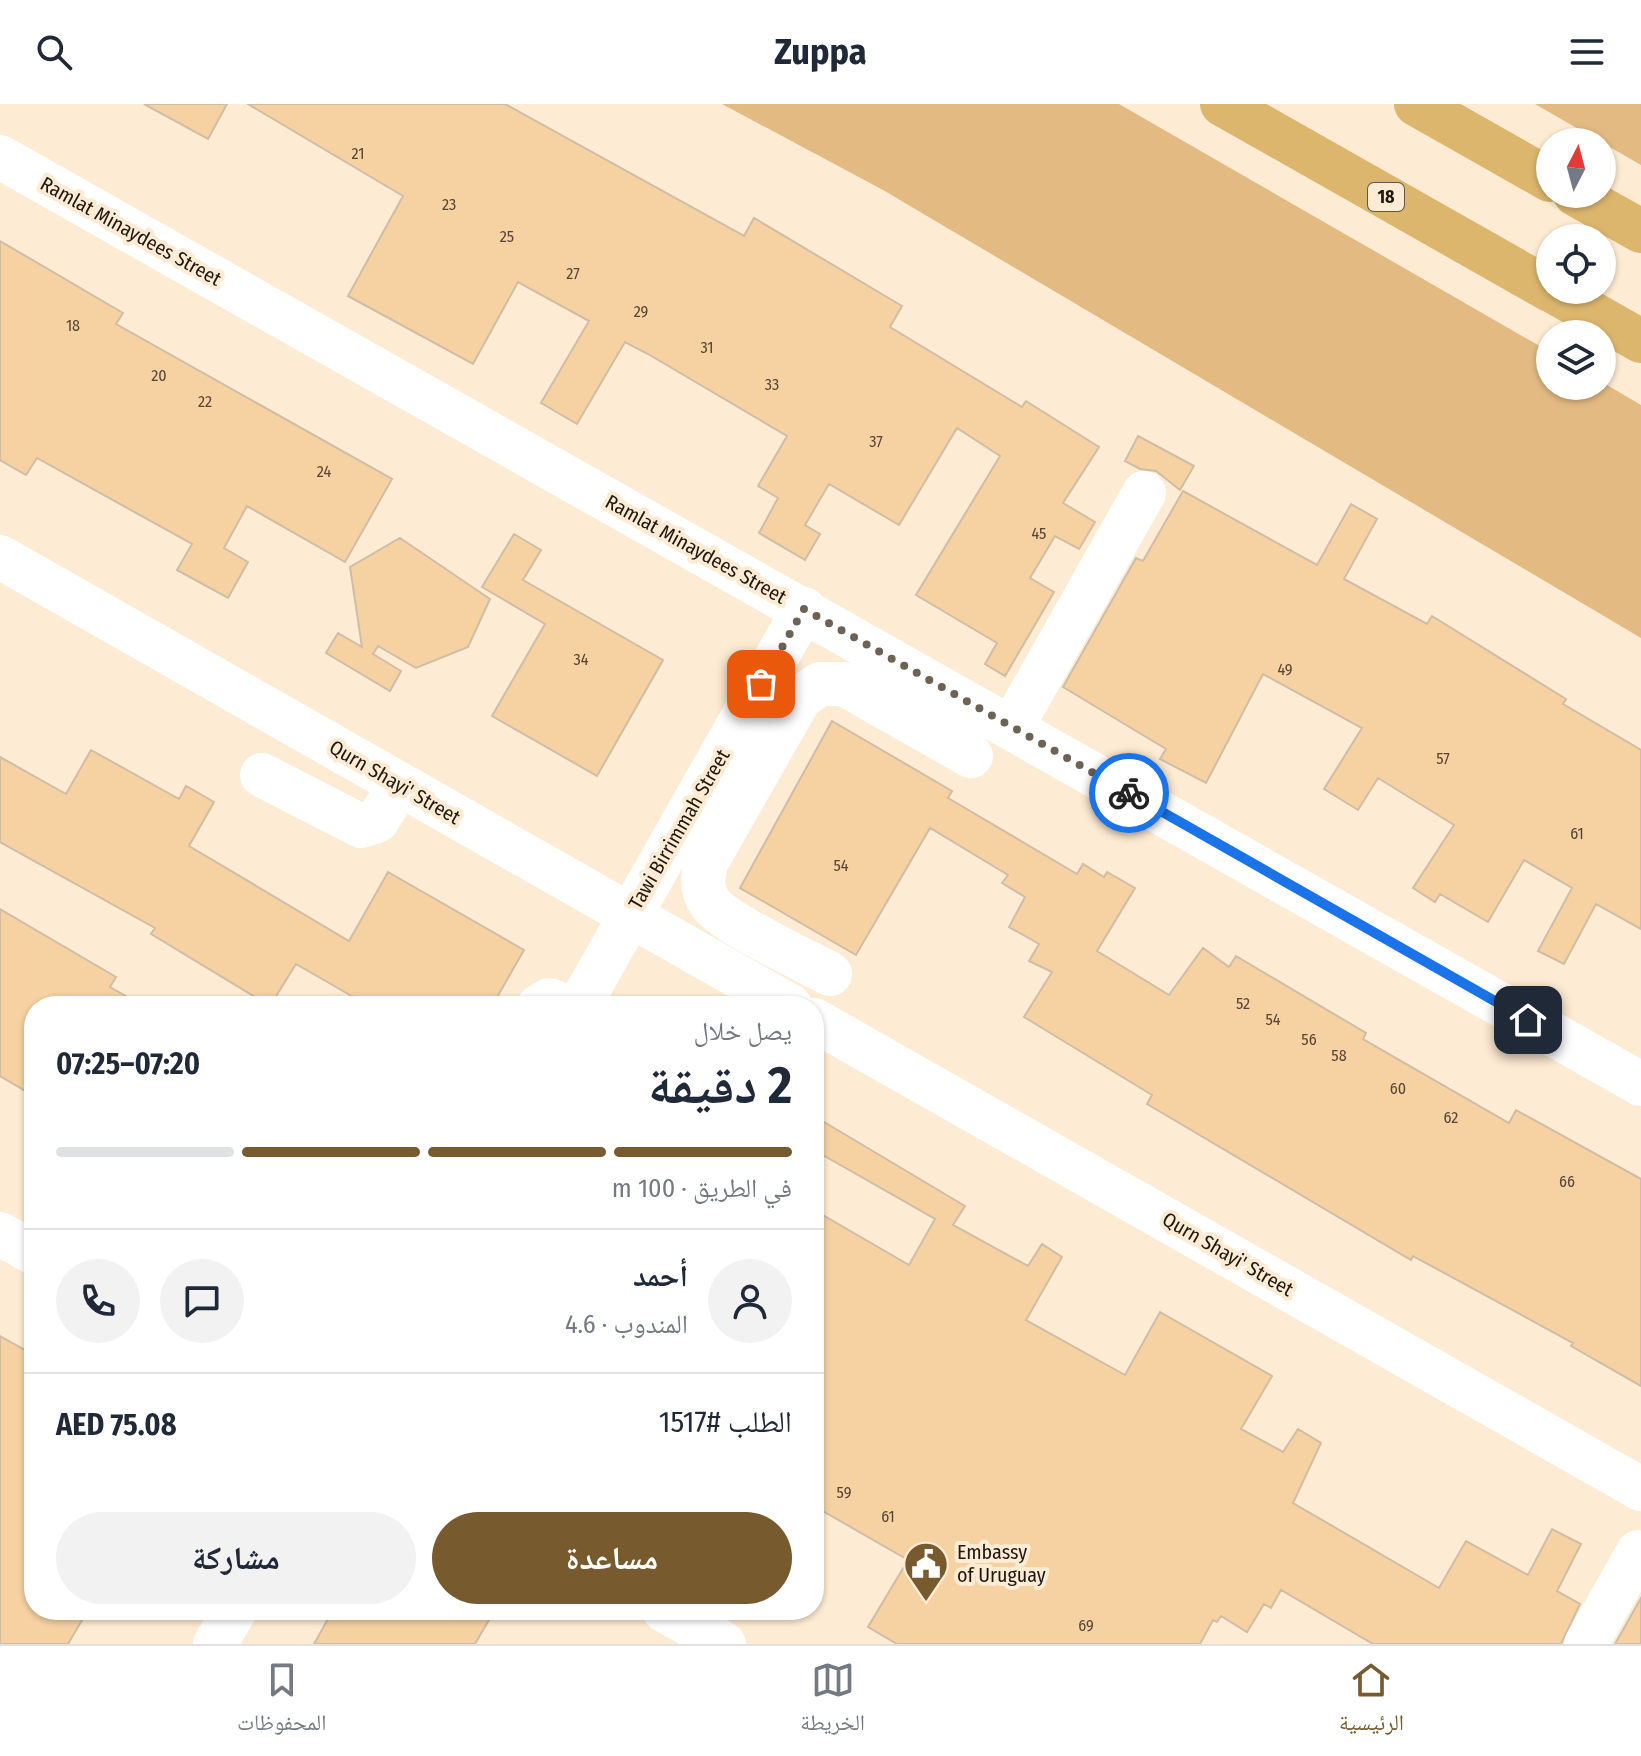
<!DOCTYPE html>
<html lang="ar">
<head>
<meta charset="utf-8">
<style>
  :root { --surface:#fff; --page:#f2f2f3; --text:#1f2937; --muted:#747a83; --line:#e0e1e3; --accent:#785a2f }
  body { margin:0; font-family:"Fira Sans Condensed","Noto Naskh Arabic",sans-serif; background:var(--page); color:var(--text); direction:rtl; height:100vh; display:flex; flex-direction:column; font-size:30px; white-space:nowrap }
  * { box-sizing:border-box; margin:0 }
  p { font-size:26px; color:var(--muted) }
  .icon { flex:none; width:44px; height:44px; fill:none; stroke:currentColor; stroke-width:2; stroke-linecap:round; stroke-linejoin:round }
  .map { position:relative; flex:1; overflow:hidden; direction:ltr }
  .sheet { position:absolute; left:24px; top:892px; width:800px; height:624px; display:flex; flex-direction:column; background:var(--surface); border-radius:32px; box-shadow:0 2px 6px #0004; direction:rtl }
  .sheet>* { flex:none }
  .needle { width:52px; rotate:6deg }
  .fabs { position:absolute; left:1536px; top:24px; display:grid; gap:16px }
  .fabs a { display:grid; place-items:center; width:80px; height:80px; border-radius:50%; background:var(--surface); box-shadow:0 2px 6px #0004; font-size:40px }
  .pin { position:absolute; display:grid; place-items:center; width:68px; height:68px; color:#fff; margin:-34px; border-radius:16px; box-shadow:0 4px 12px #0006 }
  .courier { position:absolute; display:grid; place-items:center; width:80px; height:80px; margin:-40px; border:6px solid #1a73e8; border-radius:50%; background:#fff; color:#222; box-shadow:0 2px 10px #0007 }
  .headline em { font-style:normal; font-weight:700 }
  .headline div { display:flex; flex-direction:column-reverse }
  .headline { display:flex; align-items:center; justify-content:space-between; height:136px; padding:0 32px }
  h1 { font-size:52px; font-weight:700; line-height:60px }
  .bar { display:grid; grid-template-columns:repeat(4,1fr); gap:12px 8px; align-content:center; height:96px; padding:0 32px }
  .bar i { height:10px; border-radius:6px; background:var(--line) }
  .bar .selected { background:var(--accent) }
  .bar p { grid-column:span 4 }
  .line { display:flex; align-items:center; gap:20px; padding:0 32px; border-top:2px solid var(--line) }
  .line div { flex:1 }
  .round { display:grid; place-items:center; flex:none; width:84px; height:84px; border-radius:42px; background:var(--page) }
  .button { display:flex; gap:16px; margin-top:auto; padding:16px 32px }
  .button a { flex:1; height:92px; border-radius:48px; background:var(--accent); color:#fff; font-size:32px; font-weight:700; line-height:92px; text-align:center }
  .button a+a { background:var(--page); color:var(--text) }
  header { display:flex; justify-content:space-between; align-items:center; height:104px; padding:0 32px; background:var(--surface); font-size:36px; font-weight:700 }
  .tab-bar { display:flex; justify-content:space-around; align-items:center; height:112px; border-top:2px solid var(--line); background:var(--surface); font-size:22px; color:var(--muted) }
  .tab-bar a { display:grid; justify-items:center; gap:4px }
  .tab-bar .selected { color:var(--accent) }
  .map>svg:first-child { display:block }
  .green { fill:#e3ba82 }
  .building { fill:#f6d2a3; stroke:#cfbda5; stroke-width:2 }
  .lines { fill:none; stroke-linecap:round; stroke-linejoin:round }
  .minor { stroke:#fff; stroke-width:44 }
  .major { stroke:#ddb66d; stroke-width:44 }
  .done { stroke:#6d6254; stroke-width:8; stroke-dasharray:0 14.4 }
  .route { stroke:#1a73e8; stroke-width:10 }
  .labels { text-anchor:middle; stroke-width:8; stroke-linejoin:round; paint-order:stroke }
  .number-label { font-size:16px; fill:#554635 }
  .shield { fill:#feebd3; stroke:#62574a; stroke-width:2 }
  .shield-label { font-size:18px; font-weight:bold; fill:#1f1810 }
  .street-label { font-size:20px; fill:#1f1810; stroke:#feebd3 }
  .poi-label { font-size:20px; fill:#1f1810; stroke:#feebd3; text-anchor:start }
</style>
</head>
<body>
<header><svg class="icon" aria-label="menu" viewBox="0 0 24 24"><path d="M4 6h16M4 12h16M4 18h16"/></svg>Zuppa<svg class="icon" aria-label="search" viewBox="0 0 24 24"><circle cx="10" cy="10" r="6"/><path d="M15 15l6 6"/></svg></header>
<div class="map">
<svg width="1641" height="1540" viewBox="0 0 1641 1540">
  <rect width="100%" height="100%" fill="#feebd3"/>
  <path class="green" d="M 722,0 L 1119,0 L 1550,248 L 1550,282 L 1602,282 L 1602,278 L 1641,301 L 1641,534 L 883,86 Z
    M 1535,0 L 1641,0 L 1641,61 Z"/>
  <path class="building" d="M 144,0 L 227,0 L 208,35 Z
    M 248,0 L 505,0 L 744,132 L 754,114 L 902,202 L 890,223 L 1022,303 L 1026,297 L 1099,343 L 1063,399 L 1095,418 L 1079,445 L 1055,432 L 1030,474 L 1054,488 L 1005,572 L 985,560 L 997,539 L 916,491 L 1000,352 L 957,324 L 899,421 L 829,380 L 805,421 L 820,430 L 805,456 L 759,429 L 778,394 L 758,382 L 787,332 L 648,250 L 625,238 L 577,320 L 541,299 L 589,217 L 518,178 L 473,260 L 348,192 L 403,92 Z
    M 0,137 L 123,209 L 116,220 L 392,375 L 345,458 L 247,402 L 224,444 L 248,458 L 228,494 L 177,466 L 192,440 L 37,354 L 26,371 L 0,356 Z
    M 1138,332 L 1194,362 L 1180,386 L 1156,367 L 1140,365 L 1125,357 Z
    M 1183,387 L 1317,461 L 1351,400 L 1377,415 L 1344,475 L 1427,520 L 1432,512 L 1566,595 L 1563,600 L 1641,646 L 1641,825 L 1596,800 L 1564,860 L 1538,847 L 1572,784 L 1524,756 L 1488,818 L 1440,790 L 1435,798 L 1413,784 L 1454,721 L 1378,674 L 1358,706 L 1324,685 L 1362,624 L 1263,570 L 1206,679 L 1160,655 L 1166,645 L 1063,583 L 1136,454 L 1143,457 Z
    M 514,430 L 541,446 L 523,476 L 663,556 L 597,672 L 492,612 L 545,520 L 482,483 Z
    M 400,434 L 490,495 L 468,543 L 416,564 L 378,542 L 373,550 L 401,567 L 390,587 L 326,549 L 338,529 L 362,543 L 350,463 Z
    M 832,617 L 952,687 L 948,694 L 1077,770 L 1083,760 L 1104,773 L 1107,768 L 1135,784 L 1097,847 L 1169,891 L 1203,844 L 1229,863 L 1236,852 L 1366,929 L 1363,935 L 1509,1019 L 1516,1006 L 1641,1075 L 1641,1282 L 1571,1242 L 1573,1239 L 1413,1152 L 1411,1156 L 1147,1000 L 1152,991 L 1024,913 L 1052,868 L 1029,857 L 1039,840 L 1009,823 L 1025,793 L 1002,779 L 1008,771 L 930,724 L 856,851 L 740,784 Z
    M 91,646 L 179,695 L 186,682 L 214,698 L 189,742 L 349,837 L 388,768 L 524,846 L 492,902 L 369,902 L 296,860 L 270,902 L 151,830 L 155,824 L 0,738 L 0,653 L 66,690 Z
    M 0,805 L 116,873 L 110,883 L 143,902 L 34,902 L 34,992 L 0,972 Z
    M 814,1012 L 965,1102 L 953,1121 L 1028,1162 L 1042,1140 L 1062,1153 L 1026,1216 L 1125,1271 L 1160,1208 L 1272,1272 L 1241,1325 L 1283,1348 L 1298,1325 L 1321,1339 L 1293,1399 L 1439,1484 L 1466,1437 L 1528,1471 L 1552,1425 L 1581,1440 L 1557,1487 L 1580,1500 L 1561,1540 L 1373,1540 L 1281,1486 L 1271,1504 L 1264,1500 L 1247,1528 L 1221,1512 L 1217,1518 L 1213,1516 L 1200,1540 L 897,1540 L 868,1523 L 908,1456 L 814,1402 L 814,1106 L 909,1161 L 935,1115 L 814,1046 Z
    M 0,1232 L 34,1251 L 34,1506 L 88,1506 L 68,1540 L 0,1540 Z
    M 1641,1494 L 1641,1540 L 1615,1540 Z
    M 333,1506 L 476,1506 L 490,1514 L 475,1540 L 314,1540 Z"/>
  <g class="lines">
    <path class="minor" d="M 0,53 L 1641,980
      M 0,453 L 790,902
      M 1012,623 L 1144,389
      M 262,671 L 361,722 L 377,717 L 400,681
      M 830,870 C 803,855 725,820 710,799 C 701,786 702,771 707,757 L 800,594 L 820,580 L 844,580 L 971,652
      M 539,902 L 549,896 L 565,902
      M 579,902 L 804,505
      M 814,916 L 1641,1385
      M 0,1130 L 34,1149
      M 664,1506 L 724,1540
      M 215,1540 L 235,1506
      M 1586,1540 L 1638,1448"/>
    <path class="major" d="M 1222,0 L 1550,186
      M 1416,0 L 1550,76
      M 1575,90 L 1641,127
      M 1551,186 L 1641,237"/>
  </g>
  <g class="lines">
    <path class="done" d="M 761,580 L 804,505 L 1129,689"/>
    <path class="route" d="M 1129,689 L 1528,916"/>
  </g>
  <defs>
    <g id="civic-pin" transform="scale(2.3)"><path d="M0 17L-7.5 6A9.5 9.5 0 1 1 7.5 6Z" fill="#785a2f" stroke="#feebd3"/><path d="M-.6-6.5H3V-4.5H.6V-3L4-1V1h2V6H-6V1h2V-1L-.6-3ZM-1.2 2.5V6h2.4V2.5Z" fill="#fff"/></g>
  </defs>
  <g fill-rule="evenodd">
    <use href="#civic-pin" x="926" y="1460"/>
  </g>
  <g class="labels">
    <g class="number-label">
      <text x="358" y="55">21</text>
      <text x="449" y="106">23</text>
      <text x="507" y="138">25</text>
      <text x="573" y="175">27</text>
      <text x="641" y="213">29</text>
      <text x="73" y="227">18</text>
      <text x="707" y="249">31</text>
      <text x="159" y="277">20</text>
      <text x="772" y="286">33</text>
      <text x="205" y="303">22</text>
      <text x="876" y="343">37</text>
      <text x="324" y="373">24</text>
      <text x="1039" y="435">45</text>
      <text x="581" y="561">34</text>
      <text x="1285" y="571">49</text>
      <text x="1443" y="660">57</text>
      <text x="1577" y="735">61</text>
      <text x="841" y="767">54</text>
      <text x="1243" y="905">52</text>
      <text x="1273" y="921">54</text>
      <text x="1309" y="941">56</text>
      <text x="1339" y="957">58</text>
      <text x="1398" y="990">60</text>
      <text x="1451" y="1019">62</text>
      <text x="1567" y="1083">66</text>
      <text x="844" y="1394">59</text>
      <text x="888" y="1418">61</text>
      <text x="1086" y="1527">69</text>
    </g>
    <rect class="shield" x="1368" y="79" width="36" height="28" rx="6"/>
    <g class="shield-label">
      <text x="1386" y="99">18</text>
    </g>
    <g class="street-label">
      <text transform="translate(131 127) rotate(29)" y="7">Ramlat Minaydees Street</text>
      <text transform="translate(696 445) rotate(29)" y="7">Ramlat Minaydees Street</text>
      <text transform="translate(395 678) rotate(30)" y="7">Qurn Shayi' Street</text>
      <text transform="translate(679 725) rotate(-60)" y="7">Tawi Birrimmah Street</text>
      <text transform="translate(1228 1150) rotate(30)" y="7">Qurn Shayi' Street</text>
    </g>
    <g class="poi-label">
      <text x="957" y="1455">Embassy<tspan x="957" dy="23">of Uruguay</tspan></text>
    </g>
  </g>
</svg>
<div class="fabs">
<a><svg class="needle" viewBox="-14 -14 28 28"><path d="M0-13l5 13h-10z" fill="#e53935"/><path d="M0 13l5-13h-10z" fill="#747a83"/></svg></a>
<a><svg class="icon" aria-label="locate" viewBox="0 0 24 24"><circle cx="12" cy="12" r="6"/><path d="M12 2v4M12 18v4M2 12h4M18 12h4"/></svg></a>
<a><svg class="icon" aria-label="layers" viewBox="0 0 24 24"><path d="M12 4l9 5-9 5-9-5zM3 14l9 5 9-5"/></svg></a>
</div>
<div class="pin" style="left:761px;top:580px;background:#ea580c"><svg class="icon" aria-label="bag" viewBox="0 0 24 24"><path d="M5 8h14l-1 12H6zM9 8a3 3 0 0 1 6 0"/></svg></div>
<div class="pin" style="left:1528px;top:916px;background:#1f2937"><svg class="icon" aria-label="home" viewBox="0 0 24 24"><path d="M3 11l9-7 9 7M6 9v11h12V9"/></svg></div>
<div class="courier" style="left:1129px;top:689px"><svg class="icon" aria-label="bike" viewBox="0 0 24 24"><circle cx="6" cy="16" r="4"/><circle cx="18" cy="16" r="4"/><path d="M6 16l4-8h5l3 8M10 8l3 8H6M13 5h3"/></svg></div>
<section class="sheet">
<div class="headline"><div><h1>2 دقيقة</h1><p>يصل خلال</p></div><em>07:20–07:25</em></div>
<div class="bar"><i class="selected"></i><i class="selected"></i><i class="selected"></i><i></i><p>في الطريق · 100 m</p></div>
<div class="line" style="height:144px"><a class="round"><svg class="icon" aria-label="person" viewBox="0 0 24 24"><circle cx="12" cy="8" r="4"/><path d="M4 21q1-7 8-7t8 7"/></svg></a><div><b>أحمد</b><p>المندوب · 4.6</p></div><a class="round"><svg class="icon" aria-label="chat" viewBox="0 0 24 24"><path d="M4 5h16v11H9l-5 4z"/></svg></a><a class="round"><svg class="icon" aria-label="phone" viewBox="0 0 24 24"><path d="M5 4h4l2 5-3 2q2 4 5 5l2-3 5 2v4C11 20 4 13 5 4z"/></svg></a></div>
<div class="line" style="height:104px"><div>الطلب #1517</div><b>AED 75.08</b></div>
<div class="button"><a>مساعدة</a><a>مشاركة</a></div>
</section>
</div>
<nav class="tab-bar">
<a class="selected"><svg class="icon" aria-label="home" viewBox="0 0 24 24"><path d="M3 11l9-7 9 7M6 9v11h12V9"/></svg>الرئيسية</a>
<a><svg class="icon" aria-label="map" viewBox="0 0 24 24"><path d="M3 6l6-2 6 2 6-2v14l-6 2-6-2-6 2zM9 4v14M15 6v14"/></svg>الخريطة</a>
<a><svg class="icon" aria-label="saved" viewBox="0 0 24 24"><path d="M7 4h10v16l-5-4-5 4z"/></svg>المحفوظات</a>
</nav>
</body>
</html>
